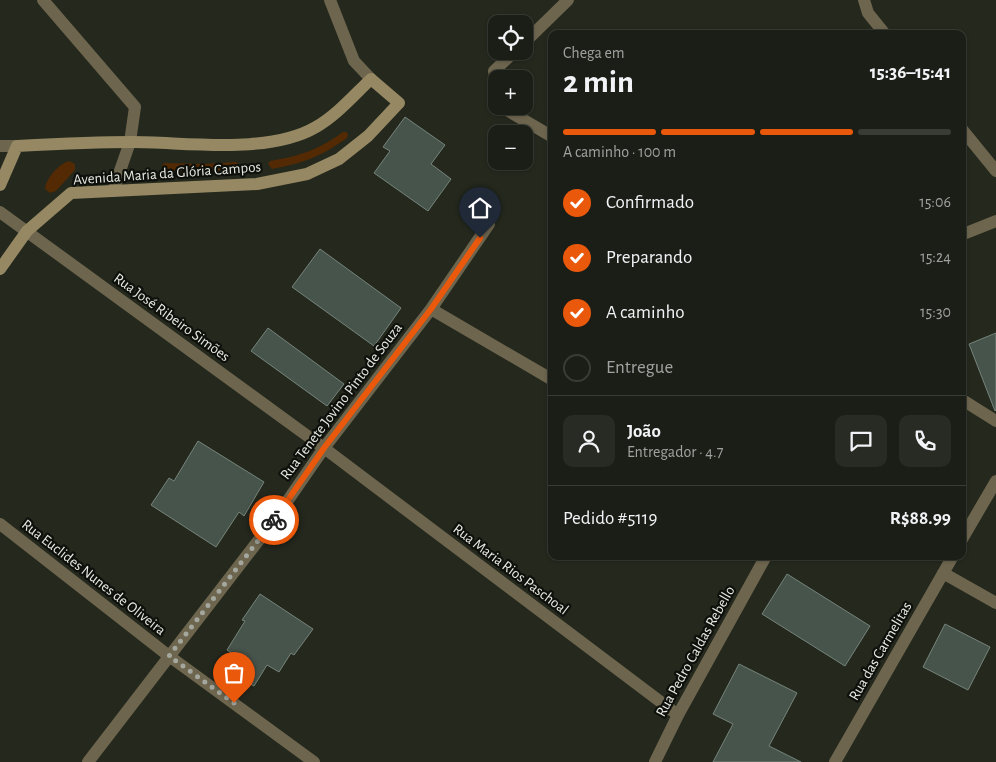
<!DOCTYPE html>
<html lang="pt">
<head>
<meta charset="utf-8">
<style>
  :root { --surface:#1b1e16; --page:#282b23; --text:#f1f3f6; --muted:#a0a2a1; --line:#393c35; --accent:#ea580c }
  body { margin:0; font-family:"Alegreya Sans",sans-serif; background:var(--page); color:var(--text); height:100vh; display:flex; flex-direction:column; font-size:19px; white-space:nowrap }
  * { box-sizing:border-box; margin:0 }
  p { font-size:16px; color:var(--muted) }
  .icon { flex:none; width:28px; height:28px; fill:none; stroke:currentColor; stroke-width:2; stroke-linecap:round; stroke-linejoin:round }
  .map { position:relative; flex:1; overflow:hidden }
  .sheet { position:absolute; left:548px; top:30px; width:418px; height:530px; display:flex; flex-direction:column; background:var(--surface); border-radius:10px; box-shadow:0 1px 4px #0004,0 0 0 1px var(--line) }
  .sheet>* { flex:none }
  .tools { position:absolute; left:488px; top:15px; display:grid; gap:10px }
  .tools a { display:grid; place-items:center; width:45px; height:45px; border-radius:10px; background:var(--surface); box-shadow:0 1px 4px #0004,0 0 0 1px var(--line); font-size:25px }
  .pin { position:absolute; display:grid; place-items:center; width:42px; height:42px; color:#fff; margin:-51px -21px; border-radius:50% 50% 50% 0; rotate:-45deg; box-shadow:0 0 5px #0007 }
  .pin .icon { rotate:45deg }
  .courier { position:absolute; display:grid; place-items:center; width:50px; height:50px; margin:-25px; border:4px solid #ea580c; border-radius:50%; background:#fff; color:#222; box-shadow:0 1px 6px #0007 }
  .overview em { font-style:normal; font-weight:700 }
  .overview div { display:flex; flex-direction:column-reverse }
  .overview { display:flex; align-items:center; justify-content:space-between; height:85px; padding:0 15px }
  h1 { font-size:32px; font-weight:700; line-height:38px }
  .bar { display:grid; grid-template-columns:repeat(4,1fr); gap:8px 5px; align-content:center; height:60px; padding:0 15px }
  .bar i { height:6px; border-radius:4px; background:var(--line) }
  .bar .active { background:var(--accent) }
  .bar p { grid-column:span 4 }
  .line { display:flex; align-items:center; gap:12px; padding:0 15px; border-top:1px solid var(--line) }
  .line div { flex:1 }
  .round { display:grid; place-items:center; flex:none; width:52px; height:52px; border-radius:10px; background:var(--page) }
  ol { padding:0 15px; list-style:none }
  li { display:flex; align-items:center; gap:15px; height:55px }
  li p { margin-inline-start:auto }
  li .icon { padding:5px; border-radius:50%; background:var(--accent); color:#fff; stroke-width:4 }
  li:last-child { color:var(--muted) }
  li i { width:28px; height:28px; border:2px solid var(--line); border-radius:50% }
  .map>svg:first-child { display:block }
  .green { fill:#532a03 }
  .building { fill:#47544b; stroke:#76847b }
  .lines { fill:none; stroke-linecap:round; stroke-linejoin:round }
  .lane { stroke:#6d654e; stroke-width:12 }
  .street { stroke:#6d654e; stroke-width:12 }
  .secondary { stroke:#958863; stroke-width:12 }
  .done { stroke:#a3a79e; stroke-width:5; stroke-dasharray:0 9 }
  .route { stroke:#ea580c; stroke-width:6 }
  .labels { text-anchor:middle; stroke-width:4.5; stroke-linejoin:round; paint-order:stroke }
  .street-label { font-size:15px; fill:#e8ebe3; stroke:#0e100b }
</style>
</head>
<body>
<div class="map">
<svg width="996" height="762" viewBox="0 0 996 762">
  <rect width="100%" height="100%" fill="#24281d"/>
  <path class="green" d="M 343,132 L 346,132 L 348,134 L 347,138 C 320,157 304,163 272,169 L 268,164 L 270,161 C 300,156 318,150 343,132 Z
    M 69,161 L 75,164 L 75,170 L 56,191 L 50,193 L 45,189 C 46,178 59,164 69,161 Z
    M 236,162 L 239,165 L 235,170 L 165,172 L 162,165 L 165,163 L 204,164 Z"/>
  <path class="building" d="M 405,117 L 445,145 L 431,164 L 451,179 L 428,211 L 374,173 L 390,151 L 383,147 Z
    M 320,249 L 401,308 L 374,346 L 292,287 Z
    M 268,328 L 344,384 L 327,406 L 251,351 Z
    M 996,333 L 996,410 L 995,411 L 969,344 Z
    M 198,441 L 264,482 L 244,516 L 239,512 L 216,547 L 151,505 L 169,478 L 174,481 Z
    M 787,574 L 870,626 L 845,666 L 762,614 Z
    M 260,594 L 313,629 L 294,655 L 291,653 L 279,672 L 267,665 L 254,686 L 230,672 L 239,658 L 227,650 L 245,621 L 242,620 Z
    M 945,624 L 990,647 L 968,690 L 923,667 Z
    M 739,664 L 797,693 L 769,746 L 801,762 L 713,762 L 733,724 L 713,714 Z"/>
  <g class="lines">
    <path class="lane" d="M 330,0 L 354,61 L 371,79"/>
    <path class="street" d="M 43,0 L 135,107 L 130,142 L 113,191
      M 864,0 L 868,13 L 885,34
      M 524,43 L 568,0
      M 496,83 L 494,71 L 515,51
      M 500,106 L 551,136
      M 961,128 L 996,171
      M 0,146 L 17,146
      M 0,212 L 324,448 L 678,715
      M 961,235 L 996,221
      M 431,309 L 551,379
      M 961,399 L 996,421
      M 0,524 L 169,656 L 314,762
      M 961,541 L 996,481
      M 943,573 L 996,603
      M 88,762 L 275,519 L 324,448 L 431,309 L 489,224
      M 655,762 L 678,715 L 766,556
      M 835,762 L 953,556"/>
    <path class="secondary" d="M 0,185 L 17,146 C 55,144 94,142 132,142 C 187,142 268,155 316,127 C 337,115 354,95 371,79 L 399,103 L 368,136 L 339,159 L 307,174 L 257,184 L 71,193 L 27,231 L 0,269"/>
  </g>
  <g class="lines">
    <path class="done" d="M 234,703 L 169,656 L 274,520"/>
    <path class="route" d="M 274,520 L 324,448 L 431,309 L 480,238"/>
  </g>
  <g class="labels">
    <g class="street-label">
      <text transform="translate(167 173) rotate(-4)" y="5">Avenida Maria da Glória Campos</text>
      <text transform="translate(172 317) rotate(36)" y="5">Rua José Ribeiro Simões</text>
      <text transform="translate(341 401) rotate(-53)" y="5">Rua Tenete Jovino Pinto de Souza</text>
      <text transform="translate(511 569) rotate(37)" y="5">Rua Maria Rios Paschoal</text>
      <text transform="translate(94 577) rotate(38)" y="5">Rua Euclides Nunes de Oliveira</text>
      <text transform="translate(695 651) rotate(-61)" y="5">Rua Pedro Caldas Rebello</text>
      <text transform="translate(880 651) rotate(-60)" y="5">Rua das Carmelitas</text>
    </g>
  </g>
</svg>
<div class="tools">
<a><svg class="icon" aria-label="locate" viewBox="0 0 24 24"><circle cx="12" cy="12" r="6"/><path d="M12 2v4M12 18v4M2 12h4M18 12h4"/></svg></a>
<a>+</a>
<a>−</a>
</div>
<div class="pin" style="left:234px;top:703px;background:#ea580c"><svg class="icon" aria-label="bag" viewBox="0 0 24 24"><path d="M5 8h14l-1 12H6zM9 8a3 3 0 0 1 6 0"/></svg></div>
<div class="pin" style="left:480px;top:238px;background:#1f2937"><svg class="icon" aria-label="home" viewBox="0 0 24 24"><path d="M3 11l9-7 9 7M6 9v11h12V9"/></svg></div>
<div class="courier" style="left:274px;top:520px"><svg class="icon" aria-label="bike" viewBox="0 0 24 24"><circle cx="6" cy="16" r="4"/><circle cx="18" cy="16" r="4"/><path d="M6 16l4-8h5l3 8M10 8l3 8H6M13 5h3"/></svg></div>
<section class="sheet">
<div class="overview"><div><h1>2 min</h1><p>Chega em</p></div><em>15:36–15:41</em></div>
<div class="bar"><i class="active"></i><i class="active"></i><i class="active"></i><i></i><p>A caminho · 100 m</p></div>
<ol>
<li><svg class="icon" aria-label="check" viewBox="0 0 24 24"><path d="M5 12l5 5 9-10"/></svg>Confirmado<p>15:06</p></li>
<li><svg class="icon" aria-label="check" viewBox="0 0 24 24"><path d="M5 12l5 5 9-10"/></svg>Preparando<p>15:24</p></li>
<li><svg class="icon" aria-label="check" viewBox="0 0 24 24"><path d="M5 12l5 5 9-10"/></svg>A caminho<p>15:30</p></li>
<li><i></i>Entregue</li>
</ol>
<div class="line" style="height:90px"><a class="round"><svg class="icon" aria-label="person" viewBox="0 0 24 24"><circle cx="12" cy="8" r="4"/><path d="M4 21q1-7 8-7t8 7"/></svg></a><div><b>João</b><p>Entregador · 4.7</p></div><a class="round"><svg class="icon" aria-label="chat" viewBox="0 0 24 24"><path d="M4 5h16v11H9l-5 4z"/></svg></a><a class="round"><svg class="icon" aria-label="phone" viewBox="0 0 24 24"><path d="M5 4h4l2 5-3 2q2 4 5 5l2-3 5 2v4C11 20 4 13 5 4z"/></svg></a></div>
<div class="line" style="height:65px"><div>Pedido #5119</div><b>R$88.99</b></div>
</section>
</div>
</body>
</html>
